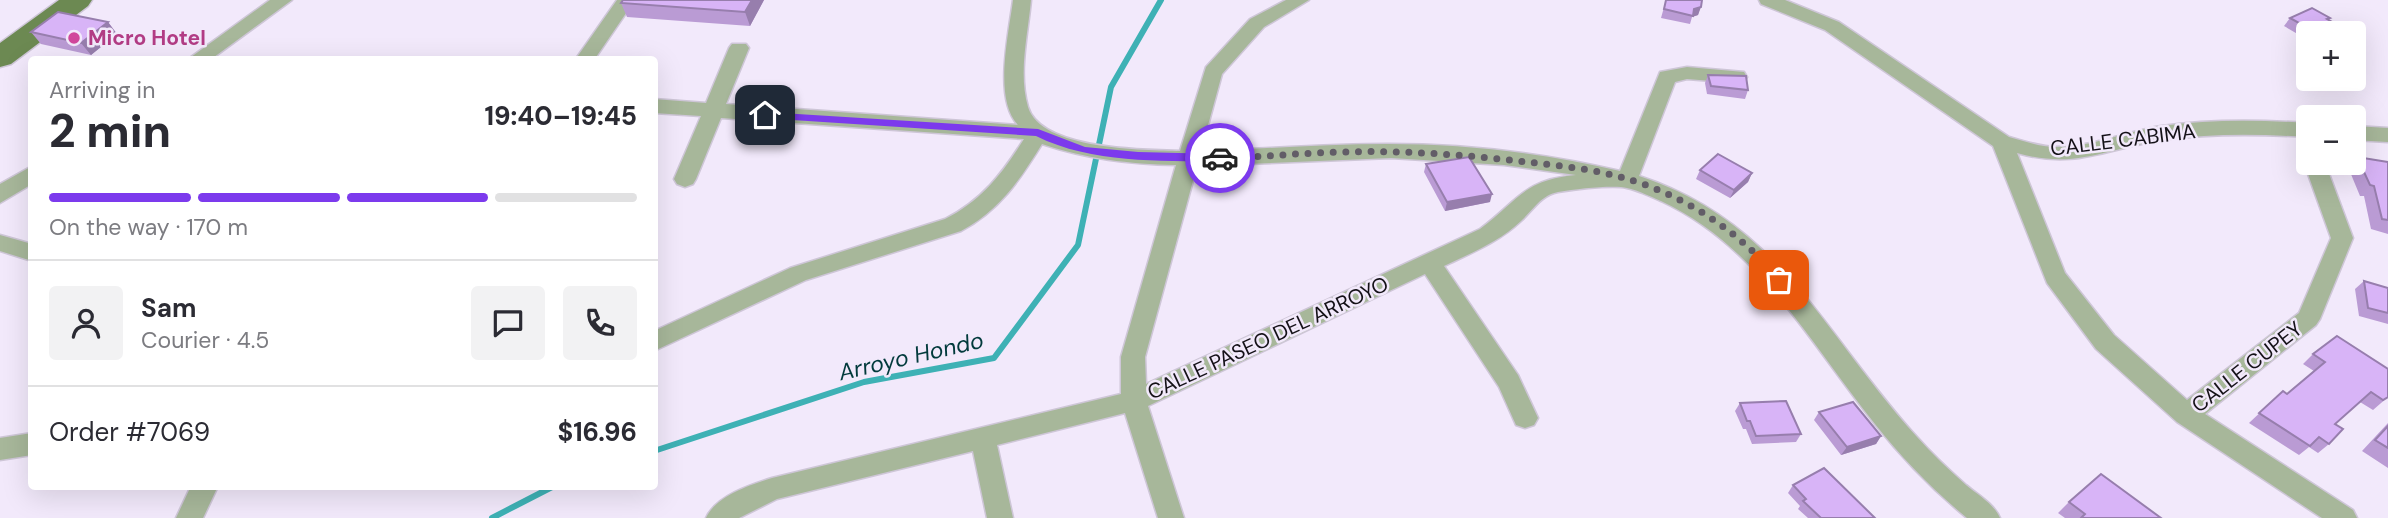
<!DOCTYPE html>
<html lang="en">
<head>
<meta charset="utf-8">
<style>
  :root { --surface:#fff; --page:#f2f2f3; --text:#2b2b33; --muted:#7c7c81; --line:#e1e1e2; --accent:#7c3aed }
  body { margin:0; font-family:"DM Sans",sans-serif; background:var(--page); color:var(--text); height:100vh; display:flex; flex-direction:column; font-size:26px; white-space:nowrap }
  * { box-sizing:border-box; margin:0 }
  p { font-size:23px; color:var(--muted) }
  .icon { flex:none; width:38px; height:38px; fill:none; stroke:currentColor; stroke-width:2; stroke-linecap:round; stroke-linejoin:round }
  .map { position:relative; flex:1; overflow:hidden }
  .details { position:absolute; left:28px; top:56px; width:630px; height:434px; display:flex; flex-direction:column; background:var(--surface); border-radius:7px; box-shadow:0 7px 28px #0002 }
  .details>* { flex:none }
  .fabs { position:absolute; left:2296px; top:21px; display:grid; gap:14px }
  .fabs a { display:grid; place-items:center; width:70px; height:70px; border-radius:7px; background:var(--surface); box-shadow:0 7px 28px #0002; font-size:35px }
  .pin { position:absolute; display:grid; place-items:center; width:60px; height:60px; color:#fff; margin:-30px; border-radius:14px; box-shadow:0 4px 10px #0006 }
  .courier { position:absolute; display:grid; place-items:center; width:70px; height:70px; margin:-35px; border:5px solid #7c3aed; border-radius:50%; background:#fff; color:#222; box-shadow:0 2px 9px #0007 }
  .overview em { font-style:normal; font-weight:800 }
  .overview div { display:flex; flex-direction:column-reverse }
  .overview { display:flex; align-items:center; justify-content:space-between; height:119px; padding:0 21px }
  h1 { font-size:46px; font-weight:800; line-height:52px }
  .bar { display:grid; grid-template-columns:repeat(4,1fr); gap:10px 7px; align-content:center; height:84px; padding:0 21px }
  .bar i { height:9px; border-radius:5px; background:var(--line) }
  .bar .selected { background:var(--accent) }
  .bar p { grid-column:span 4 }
  .line { display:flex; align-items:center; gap:18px; padding:0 21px; border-top:2px solid var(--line) }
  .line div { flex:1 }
  .round { display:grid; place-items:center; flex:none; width:74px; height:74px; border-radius:7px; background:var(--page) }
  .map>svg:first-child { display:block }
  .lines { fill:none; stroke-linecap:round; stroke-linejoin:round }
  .stream { stroke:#3eb1b5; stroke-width:6 }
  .minor-casing { stroke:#cec6d7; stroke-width:3 }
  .primary-casing { stroke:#cec6d7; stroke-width:3 }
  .minor { fill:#a7b79a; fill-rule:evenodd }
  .primary { fill:#6c8952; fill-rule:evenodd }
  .wall { fill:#ba9bd4 }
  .shaded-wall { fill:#977ead }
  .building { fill:#d8b4f7; stroke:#977ead; stroke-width:2 }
  .route { fill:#7c3aed }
  .done { stroke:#625d67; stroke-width:7; stroke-dasharray:0 12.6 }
  .hotel-dot { fill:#d1479c; stroke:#f2e9fb; stroke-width:2.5 }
  .labels { text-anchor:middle; stroke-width:5; stroke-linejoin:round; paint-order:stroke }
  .hotel-label { font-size:21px; font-weight:bold; fill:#b23c85; stroke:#f2e9fb; text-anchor:start }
  .street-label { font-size:21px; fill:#141117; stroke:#f2e9fb }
  .water-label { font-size:23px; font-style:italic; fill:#023a3c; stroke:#f2e9fb }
</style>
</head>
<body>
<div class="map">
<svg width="2388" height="518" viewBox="0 0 2388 518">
  <rect width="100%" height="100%" fill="#f2e9fb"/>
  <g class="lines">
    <path class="stream" d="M 654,451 L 864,382 L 994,358 L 1078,245 L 1111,87 L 1161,0
      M 492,518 L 554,486"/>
    <g class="minor-casing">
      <path id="minor" d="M 270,0 L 292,0 L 210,60 L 187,60 Z
        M 617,0 L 635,0 L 594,60 L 575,60 Z
        M 1013,0 L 1031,0 C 1028,34 1018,73 1028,107 C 1041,150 1144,150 1180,151 L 1206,67 L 1250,19 L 1286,0 L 1309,0 L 1264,27 L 1222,74 L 1201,151 C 1263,149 1325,144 1388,144 C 1465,144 1544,153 1620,171 L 1660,72 L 1687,67 L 1744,72 L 1747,77 L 1744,82 L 1737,83 L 1687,79 L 1675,82 L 1639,176 C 1780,222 1824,335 1917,437 C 1932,454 1949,470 1966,485 C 1978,495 1994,504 2000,518 L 1967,518 C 1933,490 1902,458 1875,424 C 1810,343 1758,246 1661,201 C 1649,196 1634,188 1621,187 C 1602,186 1577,189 1558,192 C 1541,195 1533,210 1521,221 C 1499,242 1471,253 1444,266 L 1518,375 L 1538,418 L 1534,425 L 1525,428 L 1516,425 L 1499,387 L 1425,274 L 1148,406 L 1184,518 L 1158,518 L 1125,413 L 997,445 L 1013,518 L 987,518 L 973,451 L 777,499 L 739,518 L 706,518 C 716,496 750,485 772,478 L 1121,394 L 1121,357 L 1176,165 C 1128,164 1088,159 1042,144 C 1019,181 1000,210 961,231 L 806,280 L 654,351 L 654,331 L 790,268 L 945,219 C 982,200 1002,174 1024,139 L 721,118 L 696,179 L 693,184 L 685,187 L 677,184 L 674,179 L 701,116 L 654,113 L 654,99 L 706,103 L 729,48 L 732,44 L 746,44 L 749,48 L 726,104 L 1018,125 C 993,99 1009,33 1013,0 ZM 1391,158 L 1504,165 L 1576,175 C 1523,180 1519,200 1480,229 L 1146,384 L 1145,357 L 1197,166 Z
        M 1759,0 L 1785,0 L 1839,22 L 2009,137 C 2024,141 2040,147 2056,147 C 2092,147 2127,131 2162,126 C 2211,119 2260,120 2308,123 L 2308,137 C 2260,134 2212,133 2164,140 C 2106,148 2077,170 2017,153 L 2065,273 L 2114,335 L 2187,400 L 2299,313 L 2331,238 L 2304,163 L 2308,158 L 2308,163 L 2325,163 L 2353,238 L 2320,319 L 2316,325 L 2205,414 L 2353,510 L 2357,518 L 2322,518 L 2177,422 L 2096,349 L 2047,283 L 1993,146 L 1825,30 L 1761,4 Z
        M 2354,126 L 2388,128 L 2388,142 L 2354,140 Z
        M 32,166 L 32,184 L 0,203 L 0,184 Z
        M 0,235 L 32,244 L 32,261 L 0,251 Z
        M 32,433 L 32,455 L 0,460 L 0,438 Z
        M 191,486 L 218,486 L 203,518 L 176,518 Z"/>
    </g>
    <g class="primary-casing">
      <path id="primary" d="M 59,0 L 92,0 L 88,6 L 11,64 L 0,67 L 0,43 Z"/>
    </g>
    <use href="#minor" class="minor"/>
    <use href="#primary" class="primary"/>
  </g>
  <path class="wall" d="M 623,0 L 764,0 L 750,26 L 627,17 L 621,3 Z
    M 1666,0 L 1702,0 L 1698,15 L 1692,17 L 1690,24 L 1661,18 Z
    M 2290,18 L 2330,18 L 2328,19 L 2348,31 L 2346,33 L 2308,33 L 2308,45 L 2298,40 L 2301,36 L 2284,26 Z
    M 108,22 L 117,34 L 91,55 L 41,44 L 31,32 Z
    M 1708,75 L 1748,90 L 1745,99 L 1707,94 L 1705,83 Z
    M 2357,157 L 2388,162 L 2388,234 L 2371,229 L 2364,196 L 2360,196 L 2348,167 L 2352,163 L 2354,163 L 2354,161 Z
    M 1426,164 L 1490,202 L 1445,211 L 1424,172 Z
    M 1700,170 L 1752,173 L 1748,182 L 1730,198 L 1696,179 Z
    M 2364,281 L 2388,288 L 2388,324 L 2359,316 L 2355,289 Z
    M 2313,354 L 2388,397 L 2373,410 L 2360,402 L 2335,424 L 2329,444 L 2318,453 L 2309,447 L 2299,455 L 2249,423 L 2283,391 L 2287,394 L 2314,371 L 2303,364 Z
    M 1740,403 L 1801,434 L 1796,442 L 1752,444 L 1746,429 L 1743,429 L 1735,411 Z
    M 1819,412 L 1881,436 L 1876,444 L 1841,455 L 1814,420 Z
    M 2388,423 L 2388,468 L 2362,451 Z
    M 1793,485 L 1875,518 L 1808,518 L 1798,509 L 1800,506 L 1788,493 Z
    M 2069,502 L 2161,518 L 2065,518 L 2058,513 Z"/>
  <path class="shaded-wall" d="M 752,0 L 764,0 L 750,26 L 745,12 Z
    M 1701,7 L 1698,15 L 1692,17 L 1694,9 Z
    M 108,22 L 117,34 L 91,55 L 81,43 Z
    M 1752,173 L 1748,182 L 1730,198 L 1734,190 Z
    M 1492,194 L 1490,202 L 1445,211 L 1447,202 Z
    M 1881,436 L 1876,444 L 1841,455 L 1847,447 Z"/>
  <path class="building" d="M 623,0 L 752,0 L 745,12 L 621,3 Z
    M 1666,0 L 1702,0 L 1701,7 L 1694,9 L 1693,16 L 1664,9 Z
    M 2312,8 L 2330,18 L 2327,19 L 2348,31 L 2342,33 L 2309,33 L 2305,31 L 2310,29 L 2290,18 Z
    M 58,12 L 108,22 L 81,43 L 31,32 Z
    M 1708,75 L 1746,76 L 1748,90 L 1711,86 Z
    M 1718,154 L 1752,173 L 1734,190 L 1700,170 Z
    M 1469,157 L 1492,194 L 1447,202 L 1426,164 Z
    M 2357,157 L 2388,162 L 2388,220 L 2382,219 L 2374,186 L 2370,185 Z
    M 2364,281 L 2388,288 L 2388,313 L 2368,308 Z
    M 2337,336 L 2388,369 L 2388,397 L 2383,400 L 2371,392 L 2335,424 L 2343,429 L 2329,444 L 2319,437 L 2310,446 L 2259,413 L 2283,391 L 2287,394 L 2325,362 L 2313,354 Z
    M 1786,401 L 1801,434 L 1756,436 L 1750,421 L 1747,421 L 1740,403 Z
    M 1853,402 L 1881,436 L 1847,447 L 1819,412 Z
    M 2388,426 L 2388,448 L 2375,440 Z
    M 1824,468 L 1875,518 L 1821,518 L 1803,501 L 1806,499 L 1793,485 Z
    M 2101,474 L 2161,518 L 2081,518 L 2085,514 L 2069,502 Z"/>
  <path class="route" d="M 765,112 L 1038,129 L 1085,147 L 1138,152 L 1220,154 L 1226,158 L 1220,162 C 1158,160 1093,164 1036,136 L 762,118 L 762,113 Z"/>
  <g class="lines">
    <path class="done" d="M 1220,158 C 1261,157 1301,153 1342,152 C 1404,150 1466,155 1527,162 C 1560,166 1595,169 1627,179 C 1684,195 1742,233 1779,280"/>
  </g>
  <circle class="hotel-dot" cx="74" cy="38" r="7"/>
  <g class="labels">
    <g class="hotel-label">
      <text x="88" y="45">Micro Hotel</text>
    </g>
    <g class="street-label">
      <text transform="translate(2123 140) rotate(-7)" y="7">CALLE CABIMA</text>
      <text transform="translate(1268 338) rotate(-25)" y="7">CALLE PASEO DEL ARROYO</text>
      <text transform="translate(2247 367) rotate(-38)" y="7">CALLE CUPEY</text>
    </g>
    <g class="water-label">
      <text transform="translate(911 356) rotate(-13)" y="8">Arroyo Hondo</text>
    </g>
  </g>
</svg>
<div class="fabs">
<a>+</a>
<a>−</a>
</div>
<div class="pin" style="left:1779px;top:280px;background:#ea580c"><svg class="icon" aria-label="bag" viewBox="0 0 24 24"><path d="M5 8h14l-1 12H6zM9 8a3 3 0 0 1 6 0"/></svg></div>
<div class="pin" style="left:765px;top:115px;background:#1f2937"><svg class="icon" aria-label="home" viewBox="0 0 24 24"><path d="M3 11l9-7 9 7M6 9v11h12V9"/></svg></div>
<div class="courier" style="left:1220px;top:158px"><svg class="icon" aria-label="car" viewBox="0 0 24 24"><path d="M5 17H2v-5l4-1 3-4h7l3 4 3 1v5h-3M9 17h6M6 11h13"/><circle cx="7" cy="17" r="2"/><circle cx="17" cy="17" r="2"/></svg></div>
<section class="details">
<div class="overview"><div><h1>2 min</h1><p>Arriving in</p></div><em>19:40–19:45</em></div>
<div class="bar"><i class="selected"></i><i class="selected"></i><i class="selected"></i><i></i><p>On the way · 170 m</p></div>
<div class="line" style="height:126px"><a class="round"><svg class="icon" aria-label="person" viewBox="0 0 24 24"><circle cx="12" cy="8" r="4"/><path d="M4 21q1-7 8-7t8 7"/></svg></a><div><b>Sam</b><p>Courier · 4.5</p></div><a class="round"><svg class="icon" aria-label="chat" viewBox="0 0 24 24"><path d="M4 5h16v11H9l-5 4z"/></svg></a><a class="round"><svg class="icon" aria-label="phone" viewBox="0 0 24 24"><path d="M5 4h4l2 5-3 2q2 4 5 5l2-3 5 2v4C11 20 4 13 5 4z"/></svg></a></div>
<div class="line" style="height:91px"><div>Order #7069</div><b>$16.96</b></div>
</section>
</div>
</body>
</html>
